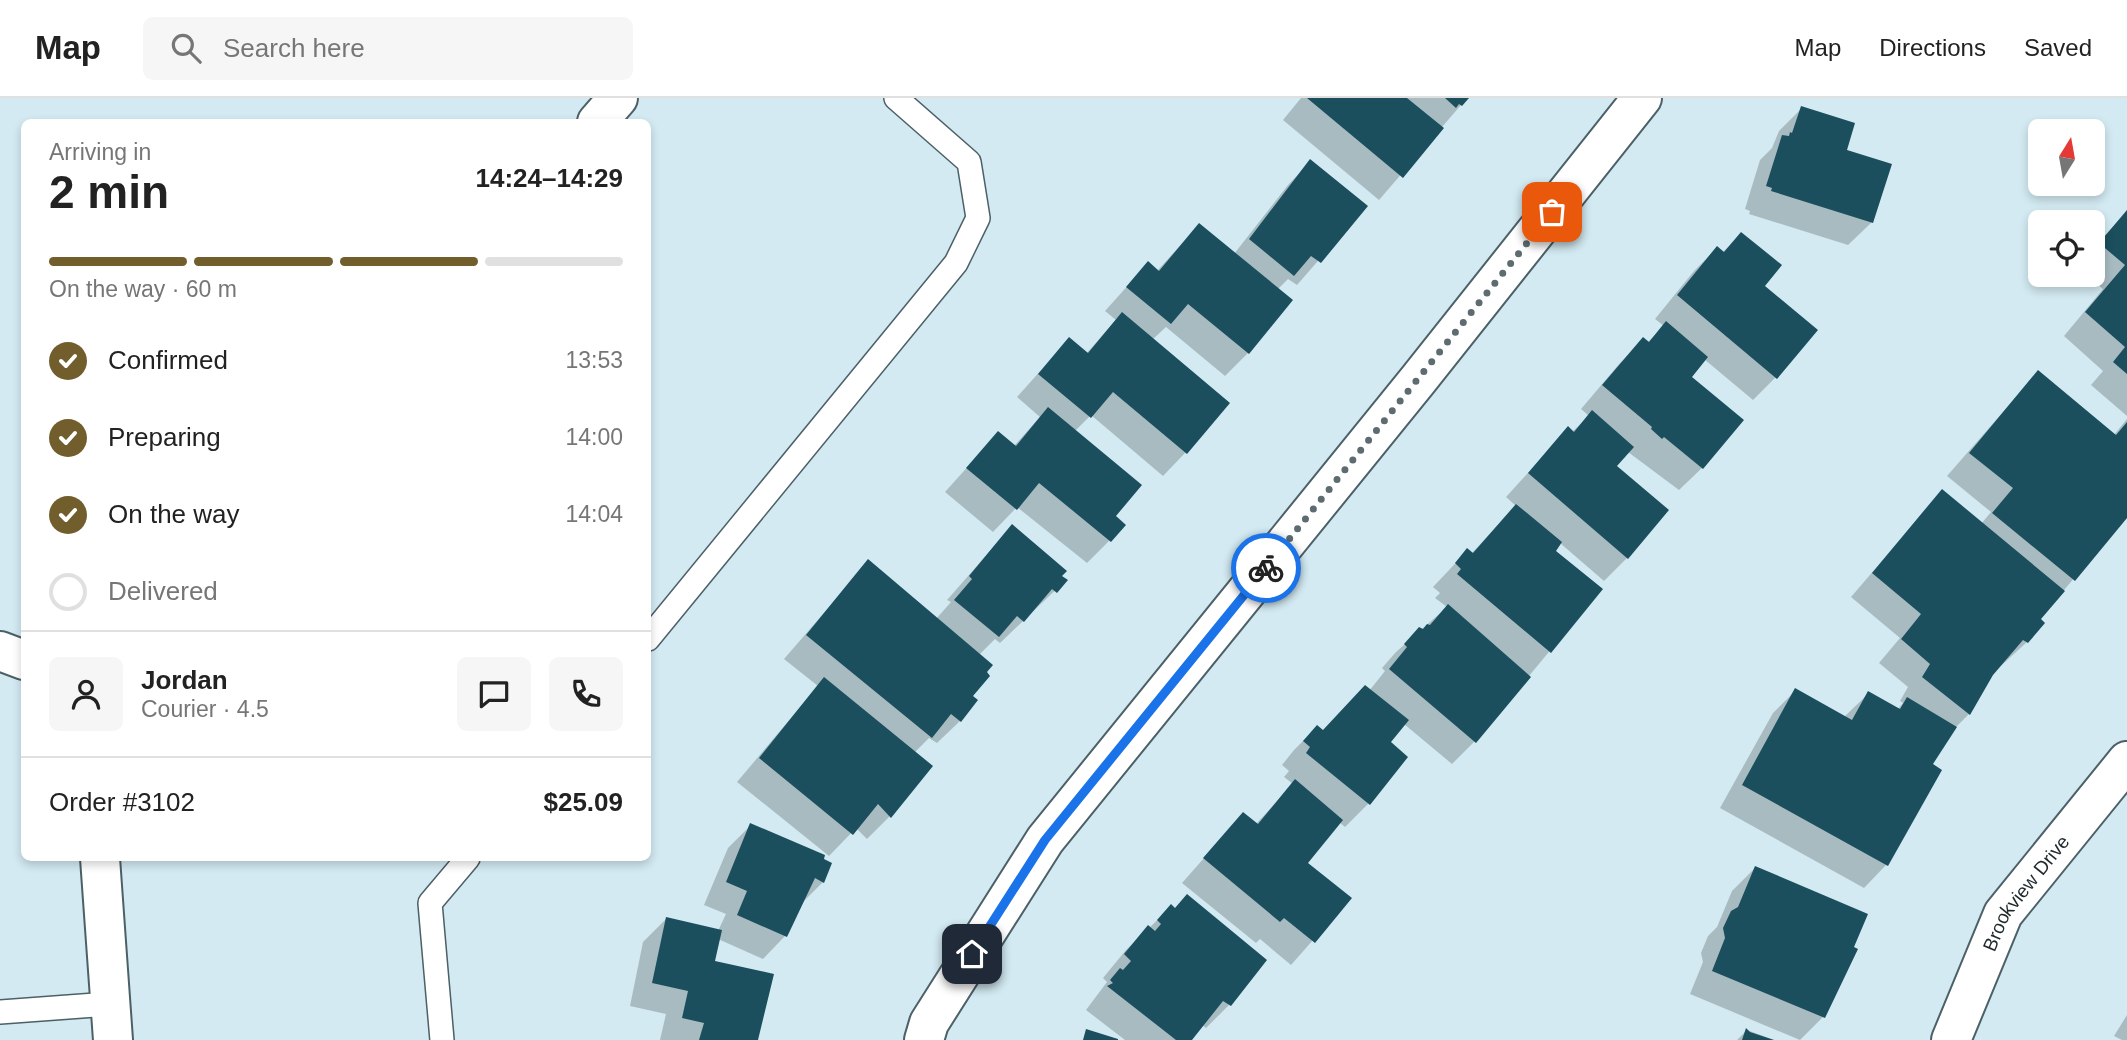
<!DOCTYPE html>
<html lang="en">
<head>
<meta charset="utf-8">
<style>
  :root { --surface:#fff; --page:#f6f6f6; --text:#222; --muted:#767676; --line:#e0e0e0; --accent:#725e2d }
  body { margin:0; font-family:Helvetica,sans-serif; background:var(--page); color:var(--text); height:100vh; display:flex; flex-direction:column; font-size:26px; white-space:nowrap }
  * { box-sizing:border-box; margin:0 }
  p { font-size:23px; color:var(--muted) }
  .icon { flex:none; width:38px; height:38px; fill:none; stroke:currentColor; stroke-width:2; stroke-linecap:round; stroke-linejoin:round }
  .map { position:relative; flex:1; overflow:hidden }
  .drawer { position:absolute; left:21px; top:21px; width:630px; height:742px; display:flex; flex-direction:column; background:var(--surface); border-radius:10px; box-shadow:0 4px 10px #0003 }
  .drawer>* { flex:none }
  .needle { width:46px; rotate:11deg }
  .buttons { position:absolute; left:2028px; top:21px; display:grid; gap:14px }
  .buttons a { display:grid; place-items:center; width:77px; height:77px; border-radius:10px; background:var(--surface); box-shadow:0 4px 10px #0003; font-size:35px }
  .pin { position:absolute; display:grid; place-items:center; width:60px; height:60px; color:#fff; margin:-30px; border-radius:14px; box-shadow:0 4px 10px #0006 }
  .courier { position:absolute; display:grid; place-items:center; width:70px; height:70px; margin:-35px; border:5px solid #1a73e8; border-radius:50%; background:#fff; color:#222; box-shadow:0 2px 9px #0007 }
  .overview em { font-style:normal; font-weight:700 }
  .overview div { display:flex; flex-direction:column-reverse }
  .overview { display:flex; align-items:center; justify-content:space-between; height:119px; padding:0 28px }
  h1 { font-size:46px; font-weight:700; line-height:52px }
  .bar { display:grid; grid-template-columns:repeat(4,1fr); gap:10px 7px; align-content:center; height:84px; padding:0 28px }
  .bar i { height:9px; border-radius:5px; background:var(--line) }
  .bar .current { background:var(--accent) }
  .bar p { grid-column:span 4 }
  .line { display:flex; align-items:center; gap:18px; padding:0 28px; border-top:2px solid var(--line) }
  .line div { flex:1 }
  .round { display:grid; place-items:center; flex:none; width:74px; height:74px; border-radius:10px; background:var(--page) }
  ol { padding:0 28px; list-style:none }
  li { display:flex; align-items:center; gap:21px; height:77px }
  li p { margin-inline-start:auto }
  li .icon { padding:7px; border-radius:50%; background:var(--accent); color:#fff; stroke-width:4 }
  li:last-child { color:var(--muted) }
  li i { width:38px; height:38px; border:4px solid var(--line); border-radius:50% }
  header { display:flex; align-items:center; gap:42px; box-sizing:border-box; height:98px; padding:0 35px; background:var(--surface); border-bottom:2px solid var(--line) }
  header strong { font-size:33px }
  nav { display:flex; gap:38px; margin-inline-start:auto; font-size:24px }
  .search { width:490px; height:63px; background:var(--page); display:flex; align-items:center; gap:18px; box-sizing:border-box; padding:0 24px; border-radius:10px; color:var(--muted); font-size:26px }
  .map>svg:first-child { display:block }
  .shadow { fill:#0003 }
  .building { fill:#1b4f5e }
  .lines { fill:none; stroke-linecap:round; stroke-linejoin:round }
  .lane-casing { stroke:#4c6067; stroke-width:26 }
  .street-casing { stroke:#4c6067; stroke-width:42 }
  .lane { stroke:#fff; stroke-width:23 }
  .street { stroke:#fff; stroke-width:38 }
  .done { stroke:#5e6c71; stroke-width:7; stroke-dasharray:0 12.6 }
  .route { stroke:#1a73e8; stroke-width:9 }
  .labels { text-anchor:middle; stroke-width:7; stroke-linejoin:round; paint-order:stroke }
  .street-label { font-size:19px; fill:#1f282b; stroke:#fff }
</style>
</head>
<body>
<header>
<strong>Map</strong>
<div class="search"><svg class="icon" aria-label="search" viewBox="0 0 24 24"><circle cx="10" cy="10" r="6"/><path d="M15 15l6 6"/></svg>Search here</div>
<nav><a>Map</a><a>Directions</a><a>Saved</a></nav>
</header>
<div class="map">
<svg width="2127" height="942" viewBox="0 0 2127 942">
  <rect width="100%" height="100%" fill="#d3eaf2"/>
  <path class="shadow" d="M 1301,0 L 1467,0 L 1379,102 L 1283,22 Z
    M 1802,10 L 1844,53 L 1889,67 L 1871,125 L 1848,147 L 1749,116 L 1750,113 L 1745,111 L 1760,62 L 1772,50 L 1779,33 Z
    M 1310,64 L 1365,109 L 1297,187 L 1288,181 L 1277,192 L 1248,255 L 1225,278 L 1166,229 L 1152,242 L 1228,305 L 1185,355 L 1163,378 L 1091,317 L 1075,333 L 1114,418 L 1110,442 L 1087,465 L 1017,409 L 993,434 L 945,394 L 998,335 L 1014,348 L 1040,319 L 1017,299 L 1069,241 L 1086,256 L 1116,222 L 1105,213 L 1148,165 L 1157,173 L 1199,127 L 1234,156 L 1288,87 Z
    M 2127,114 L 2127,318 L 2091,287 L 2103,273 L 2064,238 L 2103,191 L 2087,177 L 2093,177 L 2093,150 Z
    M 1741,136 L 1763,188 L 1776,279 L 1753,302 L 1704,261 L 1689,279 L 1702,370 L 1679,392 L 1628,354 L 1615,368 L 1627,460 L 1604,483 L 1560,445 L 1553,453 L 1601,491 L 1475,643 L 1452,666 L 1404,626 L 1389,644 L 1406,659 L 1368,706 L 1345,729 L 1339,724 L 1305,765 L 1350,800 L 1291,867 L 1260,841 L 1256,845 L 1182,785 L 1243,716 L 1256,726 L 1293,686 L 1284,679 L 1289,673 L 1282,667 L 1294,652 L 1317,629 L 1323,634 L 1369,593 L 1385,573 L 1382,570 L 1396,554 L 1447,509 L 1435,500 L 1440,495 L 1433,489 L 1467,453 L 1471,456 L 1516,408 L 1506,399 L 1568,331 L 1572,334 L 1589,318 L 1581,311 L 1620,265 L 1643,242 L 1647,245 L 1664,228 L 1655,221 L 1694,173 L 1717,150 L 1722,155 Z
    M 2038,274 L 2114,337 L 2127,321 L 2127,417 L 2039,522 L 2027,544 L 1992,576 L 1969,616 L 1955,630 L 1931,667 L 1886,767 L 1864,790 L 1720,710 L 1773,615 L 1796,592 L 1844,619 L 1868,596 L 1897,612 L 1903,605 L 1900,603 L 1908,589 L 1879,565 L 1900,540 L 1851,499 L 1942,393 L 1981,426 L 1991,414 L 1947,378 Z
    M 1012,428 L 1065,483 L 1000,545 L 995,541 L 979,557 L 971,598 L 960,623 L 937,645 L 929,640 L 914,655 L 890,718 L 867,741 L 856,730 L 829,758 L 737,684 L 818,588 L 784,561 L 868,464 L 936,521 L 951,504 L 947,502 Z
    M 751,727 L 823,784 L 801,806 L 785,838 L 763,861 L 718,841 L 713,864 L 757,942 L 660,942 L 666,916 L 630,908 L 643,844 L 666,821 L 718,833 L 726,816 L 704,807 L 728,750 Z
    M 1755,770 L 1823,919 L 1800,942 L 1690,896 L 1703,864 L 1701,855 L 1708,838 L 1717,829 L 1732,793 Z
    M 1171,809 L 1264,863 L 1229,907 L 1206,930 L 1202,927 L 1190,942 L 1125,942 L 1086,912 L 1107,884 L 1103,880 L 1126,852 Z
    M 2127,917 L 2127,942 L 2122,942 L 2114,938 Z
    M 1747,932 L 1774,942 L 1737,942 Z"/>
  <path class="building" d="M 1307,0 L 1407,0 L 1444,30 L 1403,80 Z
    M 1445,0 L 1469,0 L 1462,8 L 1459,6 L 1456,10 Z
    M 1801,8 L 1855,25 L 1847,52 L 1892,66 L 1873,125 L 1771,93 L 1772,90 L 1766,88 L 1782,37 L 1789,38 L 1790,34 L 1792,35 Z
    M 1310,61 L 1368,108 L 1321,165 L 1311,158 L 1294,178 L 1249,141 Z
    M 2127,112 L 2127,276 L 2113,264 L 2125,249 L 2085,214 L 2125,167 L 2099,145 Z
    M 1199,125 L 1293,202 L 1249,256 L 1188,206 L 1171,226 L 1126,189 L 1148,163 L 1159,173 Z
    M 1741,134 L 1782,167 L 1765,188 L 1818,232 L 1777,281 L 1677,197 L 1717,148 L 1724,154 Z
    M 1122,214 L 1230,305 L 1187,356 L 1113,294 L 1091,320 L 1038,276 L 1069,239 L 1088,255 Z
    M 1666,223 L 1708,259 L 1692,279 L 1744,322 L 1703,371 L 1664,339 L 1662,341 L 1651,331 L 1652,329 L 1602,287 L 1643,239 L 1649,244 Z
    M 2038,272 L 2116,337 L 2127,324 L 2127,420 L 2075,483 L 1992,415 L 2013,390 L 1969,355 Z
    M 1048,309 L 1142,387 L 1116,418 L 1126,427 L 1111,444 L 1039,385 L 1017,412 L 966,370 L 998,333 L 1016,348 Z
    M 1592,312 L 1634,349 L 1617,368 L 1669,412 L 1628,461 L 1528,375 L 1568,328 L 1574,334 Z
    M 1942,391 L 2065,493 L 2041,521 L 2045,525 L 2028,545 L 2023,542 L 1993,577 L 1970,617 L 1922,579 L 1930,566 L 1901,541 L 1921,516 L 1872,475 Z
    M 1516,406 L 1562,444 L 1556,453 L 1603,491 L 1551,555 L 1457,476 L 1461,471 L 1455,465 L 1467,450 L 1473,455 Z
    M 1012,426 L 1067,473 L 1062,478 L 1068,482 L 1057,495 L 1052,491 L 1024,524 L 1017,518 L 999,539 L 954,502 L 972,481 L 969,478 Z
    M 868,461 L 993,567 L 987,574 L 990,578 L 973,598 L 978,602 L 961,624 L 951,616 L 932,640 L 806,537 Z
    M 1448,506 L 1531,579 L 1476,645 L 1389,571 L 1407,549 L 1404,546 L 1419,529 L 1423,531 L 1427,526 L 1430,527 Z
    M 824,579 L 933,668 L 891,720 L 878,706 L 853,737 L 759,660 Z
    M 1365,587 L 1409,622 L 1391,644 L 1408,659 L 1370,707 L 1306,655 L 1310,649 L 1303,643 L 1317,627 L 1323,632 Z
    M 1795,590 L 1852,622 L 1868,593 L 1900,611 L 1907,599 L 1957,629 L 1933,666 L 1942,672 L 1888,768 L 1742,687 Z
    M 1295,681 L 1343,722 L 1308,765 L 1352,800 L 1315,845 L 1284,820 L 1280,824 L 1203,760 L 1243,714 L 1258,726 Z
    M 750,725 L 825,757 L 824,761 L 832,765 L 824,785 L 815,780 L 787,839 L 737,817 L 747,793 L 726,784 Z
    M 1755,768 L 1868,816 L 1854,849 L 1858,851 L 1825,920 L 1712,873 L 1725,840 L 1723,830 L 1731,813 L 1738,809 Z
    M 1187,796 L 1267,862 L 1231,908 L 1223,903 L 1192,942 L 1176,942 L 1107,888 L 1113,885 L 1110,882 L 1120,870 L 1123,872 L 1131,863 L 1124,856 L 1148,827 L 1155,833 L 1161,826 L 1157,822 L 1171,806 L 1175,810 Z
    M 666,819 L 722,832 L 715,863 L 774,876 L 758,942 L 699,942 L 704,925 L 682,920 L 688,893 L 652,885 Z
    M 1746,930 L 1750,934 L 1774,942 L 1742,942 Z
    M 1086,931 L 1118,941 L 1118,942 L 1083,942 Z"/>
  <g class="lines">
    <g class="lane-casing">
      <path id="lane" d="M 648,541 L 956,165 L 978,120 L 969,64 L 896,0
        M 0,914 L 109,906
        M 442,942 L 430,805 L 468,760"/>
    </g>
    <g class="street-casing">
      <g id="street">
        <path d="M 597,24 L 618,0"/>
        <path d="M 0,553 L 24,562"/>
        <path d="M 100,760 L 113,942"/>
        <path d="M 924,942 L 929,925 L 1045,742 L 1418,282 L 1642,0"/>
        <path id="s1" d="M 1951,942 L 2003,816 L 2127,663"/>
      </g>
    </g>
    <use href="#lane" class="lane"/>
    <use href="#street" class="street"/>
  </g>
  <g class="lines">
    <path class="done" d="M 1266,470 L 1552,114"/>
    <path class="route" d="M 972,856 L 1045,742 L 1266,470"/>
  </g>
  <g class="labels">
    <g class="street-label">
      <text dy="7" stroke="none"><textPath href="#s1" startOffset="166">Brookview Drive</textPath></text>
    </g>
  </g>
</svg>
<div class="buttons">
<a><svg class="needle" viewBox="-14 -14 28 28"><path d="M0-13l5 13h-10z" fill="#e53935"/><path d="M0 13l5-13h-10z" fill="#767676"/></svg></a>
<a><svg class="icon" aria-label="locate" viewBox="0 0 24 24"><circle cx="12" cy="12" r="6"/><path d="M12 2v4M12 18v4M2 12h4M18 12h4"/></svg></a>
</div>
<div class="pin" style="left:1552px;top:114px;background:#ea580c"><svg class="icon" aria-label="bag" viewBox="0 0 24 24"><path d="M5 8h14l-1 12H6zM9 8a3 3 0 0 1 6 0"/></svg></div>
<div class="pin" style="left:972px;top:856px;background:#1f2937"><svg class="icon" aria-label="home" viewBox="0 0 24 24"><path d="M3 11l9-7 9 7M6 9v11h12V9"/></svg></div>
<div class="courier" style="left:1266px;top:470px"><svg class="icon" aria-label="bike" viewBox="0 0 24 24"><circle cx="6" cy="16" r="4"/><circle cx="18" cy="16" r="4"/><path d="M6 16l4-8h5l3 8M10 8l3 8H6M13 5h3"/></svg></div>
<section class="drawer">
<div class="overview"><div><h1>2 min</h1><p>Arriving in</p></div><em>14:24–14:29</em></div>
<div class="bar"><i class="current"></i><i class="current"></i><i class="current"></i><i></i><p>On the way · 60 m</p></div>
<ol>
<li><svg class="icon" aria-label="check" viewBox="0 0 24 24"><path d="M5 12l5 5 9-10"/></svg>Confirmed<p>13:53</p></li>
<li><svg class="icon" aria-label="check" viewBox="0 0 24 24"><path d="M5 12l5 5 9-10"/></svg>Preparing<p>14:00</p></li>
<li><svg class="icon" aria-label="check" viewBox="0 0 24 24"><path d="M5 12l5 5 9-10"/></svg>On the way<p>14:04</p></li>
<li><i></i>Delivered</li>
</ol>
<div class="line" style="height:126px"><a class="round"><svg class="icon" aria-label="person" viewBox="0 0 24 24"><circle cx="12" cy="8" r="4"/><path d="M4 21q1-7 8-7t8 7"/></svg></a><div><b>Jordan</b><p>Courier · 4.5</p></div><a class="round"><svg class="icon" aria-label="chat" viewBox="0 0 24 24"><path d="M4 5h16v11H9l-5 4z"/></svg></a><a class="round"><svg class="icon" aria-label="phone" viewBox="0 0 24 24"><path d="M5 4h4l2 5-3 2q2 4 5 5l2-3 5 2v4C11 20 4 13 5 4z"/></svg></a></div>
<div class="line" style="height:91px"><div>Order #3102</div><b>$25.09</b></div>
</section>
</div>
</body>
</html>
